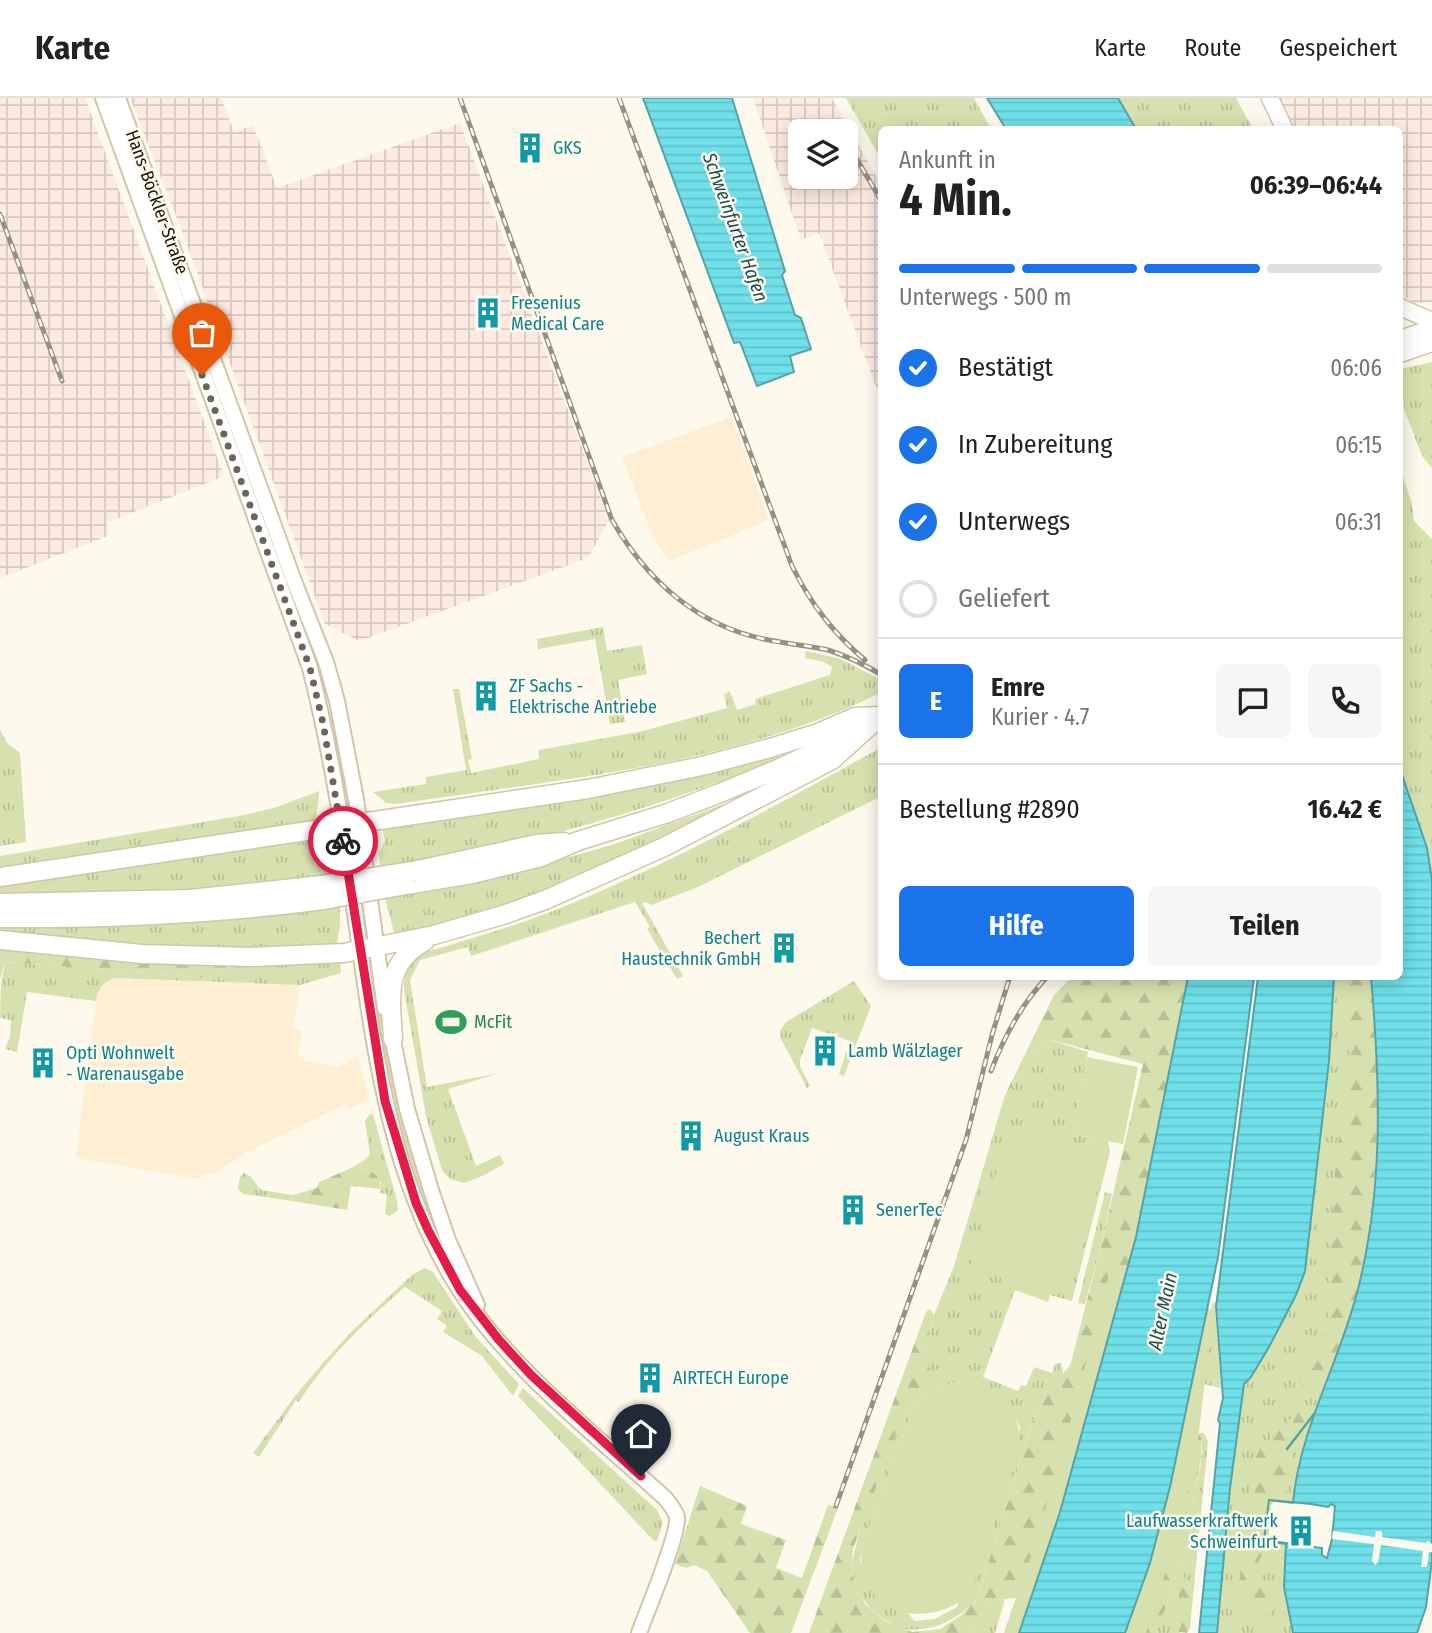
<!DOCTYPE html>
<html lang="de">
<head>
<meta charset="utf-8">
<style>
  :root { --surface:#fff; --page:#f6f6f6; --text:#222; --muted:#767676; --line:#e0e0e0; --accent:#1a73e8 }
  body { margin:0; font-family:"Fira Sans Condensed",sans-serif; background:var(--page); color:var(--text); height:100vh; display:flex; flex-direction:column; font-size:26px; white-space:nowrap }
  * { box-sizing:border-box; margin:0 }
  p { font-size:23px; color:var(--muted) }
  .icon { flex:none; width:38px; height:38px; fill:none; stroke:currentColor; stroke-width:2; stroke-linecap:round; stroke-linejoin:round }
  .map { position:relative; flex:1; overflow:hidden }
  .panel { position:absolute; left:878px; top:28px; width:525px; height:854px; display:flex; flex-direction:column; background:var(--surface); border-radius:10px; box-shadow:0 4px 18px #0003 }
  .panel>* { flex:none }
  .fabs { position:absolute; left:788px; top:21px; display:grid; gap:14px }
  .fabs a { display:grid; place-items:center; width:70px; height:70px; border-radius:10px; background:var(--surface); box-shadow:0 4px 18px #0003; font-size:35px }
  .pin { position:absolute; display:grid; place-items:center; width:60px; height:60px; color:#fff; margin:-72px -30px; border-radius:50% 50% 50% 0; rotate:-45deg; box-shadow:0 0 7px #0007 }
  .pin .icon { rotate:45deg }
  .courier { position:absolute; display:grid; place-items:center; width:70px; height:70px; margin:-35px; border:5px solid #e11d48; border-radius:50%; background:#fff; color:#222; box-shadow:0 2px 9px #0007 }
  .summary em { font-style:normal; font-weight:700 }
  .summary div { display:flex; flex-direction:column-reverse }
  .summary { display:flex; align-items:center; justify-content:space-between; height:119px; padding:0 21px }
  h1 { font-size:46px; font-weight:700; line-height:52px }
  .bar { display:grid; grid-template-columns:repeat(4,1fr); gap:10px 7px; align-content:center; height:84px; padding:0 21px }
  .bar i { height:9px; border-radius:5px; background:var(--line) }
  .bar .current { background:var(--accent) }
  .bar p { grid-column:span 4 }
  .line { display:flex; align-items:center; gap:18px; padding:0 21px; border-top:2px solid var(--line) }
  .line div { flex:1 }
  .round { display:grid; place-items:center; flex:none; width:74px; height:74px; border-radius:10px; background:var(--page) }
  ol { padding:0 21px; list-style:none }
  li { display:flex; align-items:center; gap:21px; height:77px }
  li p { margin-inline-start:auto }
  li .icon { padding:7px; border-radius:50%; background:var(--accent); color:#fff; stroke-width:4 }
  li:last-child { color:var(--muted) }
  li i { width:38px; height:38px; border:4px solid var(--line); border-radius:50% }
  .cta { display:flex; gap:14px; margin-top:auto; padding:14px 21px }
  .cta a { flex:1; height:80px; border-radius:10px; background:var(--accent); color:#fff; font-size:28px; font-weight:700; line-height:80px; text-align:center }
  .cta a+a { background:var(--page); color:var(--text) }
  header { display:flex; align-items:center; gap:42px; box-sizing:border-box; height:98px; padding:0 35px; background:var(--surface); border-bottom:2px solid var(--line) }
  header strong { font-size:33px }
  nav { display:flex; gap:38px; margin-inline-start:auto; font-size:24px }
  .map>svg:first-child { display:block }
  .built { fill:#feefd2 }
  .industrial { fill:url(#industrial-grid); fill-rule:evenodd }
  .grass { fill:url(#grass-tufts); fill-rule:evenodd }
  .forest { fill:url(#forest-firs) }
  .green { fill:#d7e1af }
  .water { fill:url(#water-rules); stroke:#56a3a6; stroke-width:2; fill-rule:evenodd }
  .pier { fill:#fef9ed }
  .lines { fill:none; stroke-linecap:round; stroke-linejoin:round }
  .stream { stroke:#56a3a6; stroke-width:2.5 }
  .secondary-casing { stroke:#d3c5a8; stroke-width:18 }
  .primary-casing { stroke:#d3c5a8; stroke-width:19 }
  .highway-casing { stroke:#d3c5a8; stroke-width:21 }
  .secondary { stroke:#fff; stroke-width:14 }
  .primary { stroke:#fff; stroke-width:16 }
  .highway { stroke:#fff; stroke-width:18 }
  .rail-casing { stroke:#969185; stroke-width:5 }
  .rail { stroke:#fef9ed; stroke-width:2.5; stroke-dasharray:8; stroke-linecap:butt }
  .highway-bridge-casing { stroke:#d3c5a8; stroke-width:21; stroke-linecap:butt }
  .highway-bridge { stroke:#fff; stroke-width:18 }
  .done { stroke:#6a6559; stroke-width:7; stroke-dasharray:0 12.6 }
  .route { stroke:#e11d48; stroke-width:9 }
  .labels { text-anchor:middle; stroke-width:5; stroke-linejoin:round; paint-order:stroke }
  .culture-label { font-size:18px; fill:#0d838f; stroke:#fef9ed; text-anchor:start }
  .street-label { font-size:18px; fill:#1a150a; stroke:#fef9ed }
  .leisure-label { font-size:18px; fill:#27864d; stroke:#fef9ed; text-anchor:start }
  .water-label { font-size:19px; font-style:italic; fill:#1d4f53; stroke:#fef9ed }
</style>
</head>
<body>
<header>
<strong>Karte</strong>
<nav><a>Karte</a><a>Route</a><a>Gespeichert</a></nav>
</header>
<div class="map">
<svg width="1432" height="1535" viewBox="0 0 1432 1535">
  <defs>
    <pattern id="industrial-grid" width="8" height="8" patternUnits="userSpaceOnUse" patternTransform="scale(1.75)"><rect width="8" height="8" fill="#fdebe1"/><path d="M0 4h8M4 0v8" fill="none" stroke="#d8c9c0"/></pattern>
    <pattern id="grass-tufts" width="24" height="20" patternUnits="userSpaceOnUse" patternTransform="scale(1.75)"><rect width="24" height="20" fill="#d7e1af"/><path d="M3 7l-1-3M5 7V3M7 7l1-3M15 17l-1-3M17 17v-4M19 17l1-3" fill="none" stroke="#b8c095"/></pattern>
    <pattern id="forest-firs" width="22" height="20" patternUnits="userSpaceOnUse" patternTransform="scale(1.75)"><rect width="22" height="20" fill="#d7e1af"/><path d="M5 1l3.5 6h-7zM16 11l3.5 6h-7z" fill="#b8c095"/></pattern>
    <pattern id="water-rules" width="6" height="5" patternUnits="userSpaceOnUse" patternTransform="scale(1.75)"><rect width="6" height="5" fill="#6fe0e9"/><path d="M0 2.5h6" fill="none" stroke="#60bfc6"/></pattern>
  </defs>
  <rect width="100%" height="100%" fill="#fef9ed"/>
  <path class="built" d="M 731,319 L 769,422 L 669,463 L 652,436 L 622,359 Z
    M 115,880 L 300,887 L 293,931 L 302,932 L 298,962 L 339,969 L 358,958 L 369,1001 L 349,1011 L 345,1006 L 246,1055 L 216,1075 L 204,1075 L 199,1081 L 76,1060 L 97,895 L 104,883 Z"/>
  <path class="industrial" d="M 0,0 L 85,0 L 224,378 L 106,425 L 110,437 L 0,480 Z
    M 130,0 L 221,0 L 234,34 L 253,27 L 277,90 L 460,25 L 609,422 L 588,460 L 359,543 L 325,526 L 183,136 Z
    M 753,0 L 832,0 L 882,88 L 882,305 L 819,135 L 801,142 ZM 845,33 L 845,79 L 800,79 L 800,33 Z
    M 1279,0 L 1432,0 L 1432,204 L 1414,205 L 1400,195 L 1400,32 L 1296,31 Z"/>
  <path class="grass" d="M 846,0 L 974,0 L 991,31 L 882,32 L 882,63 Z
    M 1118,0 L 1236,0 L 1253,31 L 1136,31 Z
    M 1432,264 L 1432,370 L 1422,358 L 1400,300 L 1400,271 Z
    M 1400,369 L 1412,406 L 1414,423 L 1432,441 L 1432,782 L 1427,750 L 1400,671 Z
    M 603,529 L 607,553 L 642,547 L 647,576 L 618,582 L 625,624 L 610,626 L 595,541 L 538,551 L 537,541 Z
    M 806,553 L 841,561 L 879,581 L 882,580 L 882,594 C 734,668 558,681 397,706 L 386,705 L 373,694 L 426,686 L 426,679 L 466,672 L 453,591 L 459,591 L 472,661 L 468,662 L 471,675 L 539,661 L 539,652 L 643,633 L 727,610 L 724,596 L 730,593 L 737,612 L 756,606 L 755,601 L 830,577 L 832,569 L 824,564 L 805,560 Z
    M 0,632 L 7,645 L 20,655 L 26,744 L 0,748 Z
    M 882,649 L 882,698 L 698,789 L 651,807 L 646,804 L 642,805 L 683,878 L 677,881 L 647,831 L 650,829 L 635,804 L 471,858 L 468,849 L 420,862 L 410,882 L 427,989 L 499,975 L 448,991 L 476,1068 L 500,1057 L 504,1066 L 480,1079 L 464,1085 L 450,1081 L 442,1072 L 426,1018 L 404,892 C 404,873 410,863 426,854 C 467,842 508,830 548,815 C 663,770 774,709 882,649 Z
    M 780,655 L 779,660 C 657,711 511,753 380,770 L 379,756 L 385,742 L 382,728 Z
    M 319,693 C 320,705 314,716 318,726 L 0,776 L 0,758 L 245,717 L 277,709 Z
    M 724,706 L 727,709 L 552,793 L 396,841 L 385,801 L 527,771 L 615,746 Z
    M 320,737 L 333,753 L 336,777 L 202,792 L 0,799 L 0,785 Z
    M 340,807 L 340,827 L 336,851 L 195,855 L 0,837 L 0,826 Z
    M 340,863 L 341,875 L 300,887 L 115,880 C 103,884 98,890 96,903 L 27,894 L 17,954 L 5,951 L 10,938 L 11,922 L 0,920 L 1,886 L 5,864 L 209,880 L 227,873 L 228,865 Z
    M 376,874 L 426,1090 L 421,1094 L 391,1000 L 370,879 Z
    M 1334,879 L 1371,879 L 1378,984 L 1368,1137 L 1359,1189 L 1346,1235 L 1305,1340 L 1293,1405 L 1269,1402 L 1264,1443 L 1286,1446 L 1284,1488 L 1293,1535 L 1217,1535 L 1230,1390 L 1244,1286 L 1251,1279 L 1269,1249 L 1296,1197 L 1305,1173 L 1329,963 Z
    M 854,883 L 871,908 L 844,978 L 839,976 L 850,943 L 812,930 L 800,962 L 800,968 L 810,988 L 807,990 L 781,941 L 780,933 L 786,924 Z
    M 1047,941 L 1088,954 L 1072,1036 L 1108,1043 L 1110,1054 L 1072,1203 L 1050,1197 L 1048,1204 L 1015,1192 L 983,1279 L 1018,1293 L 1021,1287 L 1026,1288 L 1034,1269 L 1052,1275 L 1055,1266 L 1061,1265 L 1063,1275 L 1050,1288 L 1033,1322 L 977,1501 C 958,1521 933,1535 903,1531 C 879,1521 861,1506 853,1480 C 845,1453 894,1339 906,1307 L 918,1294 L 928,1288 L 929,1269 L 924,1264 L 924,1256 L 934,1217 L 954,1168 L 1005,997 ZM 957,1284 C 989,1286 1009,1300 1020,1330 L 957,1509 L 935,1521 L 915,1523 L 860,1463 L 862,1449 L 913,1310 C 925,1295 938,1288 957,1284 Z
    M 373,1016 L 397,1103 L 398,1112 L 390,1118 L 385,1116 L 387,1096 L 380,1095 L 381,1084 L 364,1071 L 349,1071 L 365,1062 L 370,1056 L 365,1023 L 369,1017 Z
    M 244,1075 L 250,1078 L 261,1092 L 293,1097 L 292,1103 L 243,1096 L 238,1091 L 240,1079 Z
    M 1105,1094 L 1112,1096 L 1102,1144 L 1085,1206 L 1078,1205 Z
    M 425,1170 L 433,1174 L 475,1238 L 519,1286 L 513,1298 L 482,1258 L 443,1234 L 447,1228 L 437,1221 L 442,1213 L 405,1189 C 365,1224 328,1259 299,1304 L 296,1302 L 259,1359 L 253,1355 L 295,1298 L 322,1266 L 352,1233 L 413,1176 Z
    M 1216,1203 L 1215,1212 L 1221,1290 L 1199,1285 L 1212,1206 Z
    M 523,1290 L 657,1412 L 663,1425 L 657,1443 L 654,1443 L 518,1298 Z
    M 1199,1335 L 1204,1335 L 1208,1343 L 1190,1530 L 1187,1535 L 1191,1501 L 1189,1488 L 1176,1463 L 1179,1452 L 1188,1447 L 1191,1434 L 1186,1423 C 1193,1401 1208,1357 1199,1335 Z
    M 1173,1490 L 1179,1495 L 1180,1535 L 1156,1535 Z
    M 1005,1501 L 995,1535 L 970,1535 L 980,1516 L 994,1502 Z"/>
  <path class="forest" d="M 0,847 L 206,867 L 228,865 L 227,873 L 209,880 L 5,864 L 0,882 Z
    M 1072,879 L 1188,879 L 1155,1064 L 1074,1384 L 1004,1535 L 1016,1500 L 994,1502 L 980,1516 L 970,1535 L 809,1535 L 926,1214 L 930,1211 L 934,1217 L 924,1256 L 924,1264 L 934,1275 L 934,1282 L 906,1307 L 853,1451 L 852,1478 L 865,1506 L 885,1523 L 912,1534 L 940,1531 L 960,1518 L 977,1501 L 1033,1322 L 1050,1288 L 1070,1268 L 1102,1144 L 1143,966 L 1047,941 L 1005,997 L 1054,897 Z
    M 1346,879 L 1371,879 C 1381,993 1382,1107 1350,1219 C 1343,1245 1334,1276 1315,1296 L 1305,1291 L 1299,1281 C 1303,1260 1325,1242 1328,1219 C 1331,1197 1327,1176 1329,1154 C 1333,1089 1339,1022 1351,957 L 1345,946 Z
    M 349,1071 C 365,1071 380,1071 381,1091 L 351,1088 L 347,1112 L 292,1103 L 293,1097 L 317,1090 L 319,1084 Z
    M 1203,1286 L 1198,1332 L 1201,1340 L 1201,1361 L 1196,1390 L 1186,1423 L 1193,1440 L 1189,1447 L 1180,1452 L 1176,1463 C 1180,1472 1186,1480 1189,1489 C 1193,1501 1191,1523 1187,1535 L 1179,1534 L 1179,1495 L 1173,1490 L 1156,1535 L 1132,1535 Z
    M 1299,1313 L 1304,1315 L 1305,1322 L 1290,1364 L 1288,1388 L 1283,1400 L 1274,1403 L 1271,1407 L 1268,1448 L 1259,1462 L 1259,1484 L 1265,1487 L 1272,1482 L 1279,1484 C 1279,1501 1276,1511 1263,1523 C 1252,1519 1249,1511 1239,1505 L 1238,1492 L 1249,1412 L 1249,1391 L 1255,1361 L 1260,1351 Z
    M 700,1388 L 747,1408 L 741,1426 L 786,1442 L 776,1470 L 802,1480 L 828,1407 L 838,1410 L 791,1535 L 750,1535 L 707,1473 L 694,1467 L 687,1470 L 675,1466 Z"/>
  <path class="green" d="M 1087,959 L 1138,969 L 1123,1046 L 1072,1036 Z
    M 1009,1027 L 1107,1054 L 1069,1196 L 970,1170 Z
    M 1109,1177 L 1213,1212 L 1196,1359 L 1173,1451 L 1146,1535 L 1004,1535 L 1030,1461 L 1063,1351 Z
    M 957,1284 C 1004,1286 1027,1316 1017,1361 L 970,1495 C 929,1535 853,1516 862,1449 L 913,1310 C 925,1295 938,1288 957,1284 Z"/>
  <path class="water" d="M 643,0 L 732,0 L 785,173 L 782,177 L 795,217 L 801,220 L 811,251 L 790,258 L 794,274 L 757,288 L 740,244 L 734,245 Z
    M 987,0 L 1118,0 L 1136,31 L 1006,31 Z
    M 1400,671 L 1427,750 L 1432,782 L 1432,1463 L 1426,1509 L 1417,1535 L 1293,1535 L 1284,1489 L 1286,1446 L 1264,1443 L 1269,1402 L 1293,1405 C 1300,1329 1340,1264 1358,1191 C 1384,1089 1380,982 1371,879 L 1400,878 ZM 1269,1402 L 1311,1406 L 1328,1409 L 1331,1406 L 1335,1408 L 1332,1441 L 1327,1460 L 1322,1457 L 1322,1450 L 1264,1442 Z
    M 1188,879 L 1254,879 L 1218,1159 L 1170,1389 L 1150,1465 L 1125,1535 L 1019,1535 L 1060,1414 L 1136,1139 Z
    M 1258,879 L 1334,879 L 1329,963 L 1305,1173 L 1296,1197 L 1269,1249 L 1251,1279 L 1244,1286 L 1230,1390 L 1217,1535 L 1199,1535 L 1220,1325 L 1218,1322 L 1223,1300 L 1216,1209 Z"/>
  <path class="pier" d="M 1333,1433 L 1375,1439 L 1376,1433 L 1382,1433 L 1382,1439 L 1425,1445 L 1428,1443 L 1432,1446 L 1432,1454 L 1429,1454 L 1427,1469 L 1421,1469 L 1423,1453 L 1381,1447 L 1378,1464 L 1375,1467 L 1372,1463 L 1374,1446 L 1332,1441 Z"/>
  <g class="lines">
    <path class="stream" d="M 1287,1351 L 1314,1316"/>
    <g class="secondary-casing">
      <path id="secondary" d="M 103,0 L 310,570 C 330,648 343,729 354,809 C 373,940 387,1080 461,1194 C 511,1271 597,1338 665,1400 C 670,1406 675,1412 677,1419 C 679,1437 647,1513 639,1535
        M 118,0 L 294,483 L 326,564 L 337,603 L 356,701 L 385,910
        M 391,933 L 407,1011 L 431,1092 L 448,1142 L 477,1207"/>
    </g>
    <g class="primary-casing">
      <path id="primary" d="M 1270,0 L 1285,32
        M 1400,209 L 1432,223
        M 1400,241 L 1432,230
        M 1400,256 L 1432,245"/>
    </g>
    <g class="highway-casing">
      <path id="highway" d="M 413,773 L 537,746 L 564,744
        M 0,779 L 588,691 L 702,668 L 770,650 L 818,635 L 855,619 L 882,618
        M 406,787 L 472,776 L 541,759 L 578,743 L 668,715 L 720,695 L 778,671 L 852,636
        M 0,805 L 190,801 L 322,787
        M 0,820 C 109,821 216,816 324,802
        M 0,842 L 142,856 L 251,859 L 344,855 L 434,837 L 503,817 L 545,802 L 664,749 L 832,662 L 873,625
        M 393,941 C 391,900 383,866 425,843"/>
    </g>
    <use href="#secondary" class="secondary"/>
    <use href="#primary" class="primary"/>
    <use href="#highway" class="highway"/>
    <g class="rail-casing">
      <path id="rail" d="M 460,0 L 612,422 C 646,481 696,527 764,541 C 786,546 807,547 828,552 C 847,558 865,567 882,577
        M 619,0 L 792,468 C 811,506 833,535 865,562
        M 845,41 L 882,104
        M 0,116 L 62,283
        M 991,973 C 1004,939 1022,905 1048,878
        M 836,1408 L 966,1042 L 992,937 L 1010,878"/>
    </g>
    <use href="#rail" class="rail"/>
    <g class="highway-bridge-casing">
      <path id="highway-bridge" d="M 322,787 L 413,773
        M 324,802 L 406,787"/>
    </g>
    <use href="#highway-bridge" class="highway-bridge"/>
  </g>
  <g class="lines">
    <path class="done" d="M 202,277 L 310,570 L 323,625 L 343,743"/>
    <path class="route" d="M 343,743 L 385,1003 L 416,1105 L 428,1132 L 460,1192 L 499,1242 L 531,1277 L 641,1378"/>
  </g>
  <defs>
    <g id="building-bare" transform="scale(2.415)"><path d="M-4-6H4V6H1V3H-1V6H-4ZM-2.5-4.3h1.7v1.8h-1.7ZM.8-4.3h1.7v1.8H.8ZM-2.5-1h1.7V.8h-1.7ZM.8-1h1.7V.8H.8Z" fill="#0f9aa8" stroke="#fef9ed" stroke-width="2.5" paint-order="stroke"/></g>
    <g id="stadium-bare" transform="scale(2.415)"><path d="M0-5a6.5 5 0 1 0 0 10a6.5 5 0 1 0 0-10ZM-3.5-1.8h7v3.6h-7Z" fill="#2e9e5b" stroke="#fef9ed" stroke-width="2.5" paint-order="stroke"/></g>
  </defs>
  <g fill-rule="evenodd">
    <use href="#building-bare" x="530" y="50"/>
    <use href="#building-bare" x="488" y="215"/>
    <use href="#building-bare" x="486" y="598"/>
    <use href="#building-bare" x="784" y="850"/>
    <use href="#stadium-bare" x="451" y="924"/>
    <use href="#building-bare" x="825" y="953"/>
    <use href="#building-bare" x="43" y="965"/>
    <use href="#building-bare" x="691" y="1038"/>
    <use href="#building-bare" x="853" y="1112"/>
    <use href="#building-bare" x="650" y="1280"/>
    <use href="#building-bare" x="1301" y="1433"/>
  </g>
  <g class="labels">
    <g class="culture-label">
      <text x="553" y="56">GKS</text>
      <text x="511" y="211">Fresenius<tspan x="511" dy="21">Medical Care</tspan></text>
      <text x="509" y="594">ZF Sachs -<tspan x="509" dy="21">Elektrische Antriebe</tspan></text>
      <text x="761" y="846" text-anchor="end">Bechert<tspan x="761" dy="21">Haustechnik GmbH</tspan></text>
      <text x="848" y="959">Lamb Wälzlager</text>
      <text x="66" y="961">Opti Wohnwelt<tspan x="66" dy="21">- Warenausgabe</tspan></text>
      <text x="714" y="1044">August Kraus</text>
      <text x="876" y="1118">SenerTec</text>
      <text x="673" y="1286">AIRTECH Europe</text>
      <text x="1278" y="1429" text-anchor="end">Laufwasserkraftwerk<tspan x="1278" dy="21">Schweinfurt</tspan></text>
    </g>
    <g class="street-label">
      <text transform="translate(157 104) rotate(70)" y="6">Hans-Böckler-Straße</text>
    </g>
    <g class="leisure-label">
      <text x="474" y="930">McFit</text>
    </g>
    <g class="water-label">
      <text transform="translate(736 129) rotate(70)" y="7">Schweinfurter Hafen</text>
      <text transform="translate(1162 1213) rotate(-78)" y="7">Alter Main</text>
    </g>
  </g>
</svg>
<div class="fabs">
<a><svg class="icon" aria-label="layers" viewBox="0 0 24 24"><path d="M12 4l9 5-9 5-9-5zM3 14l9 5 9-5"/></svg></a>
</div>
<div class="pin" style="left:202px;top:277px;background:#ea580c"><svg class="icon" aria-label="bag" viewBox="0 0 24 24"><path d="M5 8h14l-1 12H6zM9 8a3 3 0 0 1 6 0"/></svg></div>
<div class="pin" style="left:641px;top:1378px;background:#1f2937"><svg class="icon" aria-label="home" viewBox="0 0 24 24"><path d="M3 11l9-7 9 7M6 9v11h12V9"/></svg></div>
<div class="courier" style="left:343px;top:743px"><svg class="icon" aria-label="bike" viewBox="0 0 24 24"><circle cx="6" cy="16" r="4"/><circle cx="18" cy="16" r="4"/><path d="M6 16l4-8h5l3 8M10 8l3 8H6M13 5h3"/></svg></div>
<section class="panel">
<div class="summary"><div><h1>4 Min.</h1><p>Ankunft in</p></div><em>06:39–06:44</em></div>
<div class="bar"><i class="current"></i><i class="current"></i><i class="current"></i><i></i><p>Unterwegs · 500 m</p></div>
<ol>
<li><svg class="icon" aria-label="check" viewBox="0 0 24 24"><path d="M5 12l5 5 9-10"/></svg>Bestätigt<p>06:06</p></li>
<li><svg class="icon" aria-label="check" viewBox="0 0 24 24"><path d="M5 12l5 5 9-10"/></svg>In Zubereitung<p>06:15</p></li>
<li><svg class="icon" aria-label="check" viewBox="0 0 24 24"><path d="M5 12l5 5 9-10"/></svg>Unterwegs<p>06:31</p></li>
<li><i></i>Geliefert</li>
</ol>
<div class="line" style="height:126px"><b class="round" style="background:var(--accent);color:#fff">E</b><div><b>Emre</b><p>Kurier · 4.7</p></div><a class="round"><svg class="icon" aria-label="chat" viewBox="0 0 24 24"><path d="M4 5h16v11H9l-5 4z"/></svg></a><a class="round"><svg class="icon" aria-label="phone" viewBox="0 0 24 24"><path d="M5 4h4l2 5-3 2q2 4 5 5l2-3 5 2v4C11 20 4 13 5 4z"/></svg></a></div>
<div class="line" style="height:91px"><div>Bestellung #2890</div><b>16.42 €</b></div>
<div class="cta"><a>Hilfe</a><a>Teilen</a></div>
</section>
</div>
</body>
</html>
